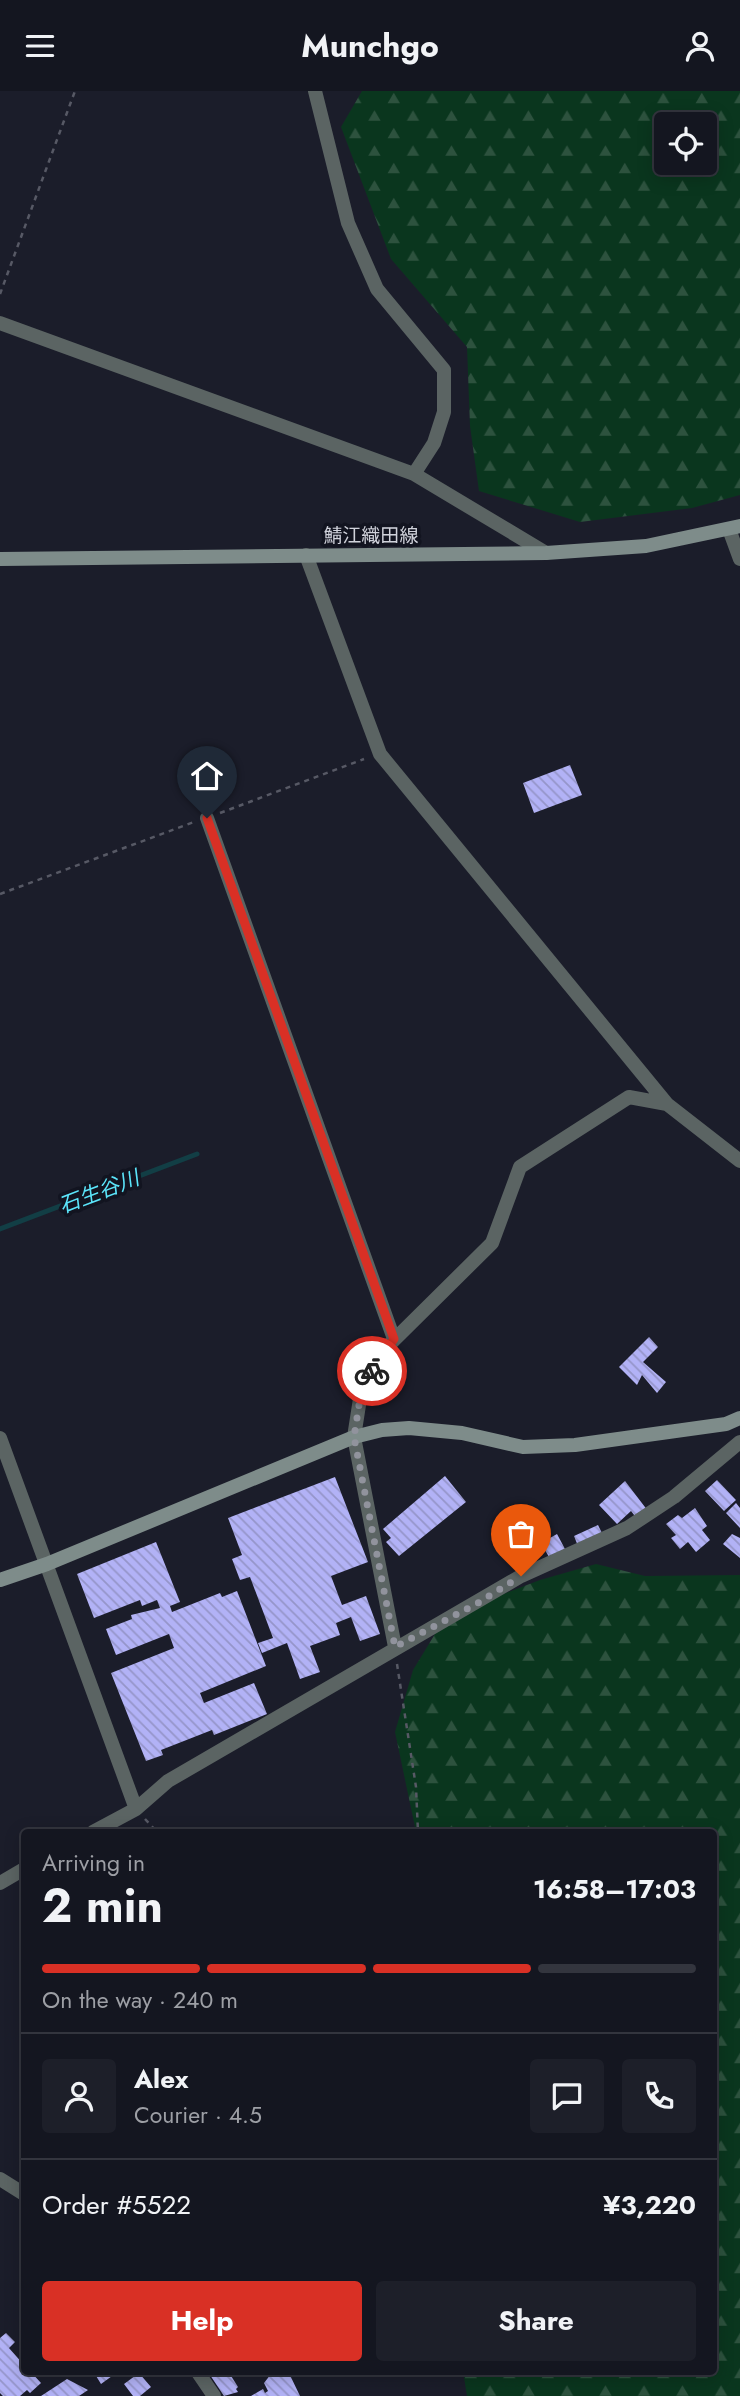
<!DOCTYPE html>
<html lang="en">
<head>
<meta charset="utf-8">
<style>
  :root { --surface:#141620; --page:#1d1f29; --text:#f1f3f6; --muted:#9d9fa5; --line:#33353e; --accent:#d93025 }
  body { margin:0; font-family:Jost,"Noto Sans JP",sans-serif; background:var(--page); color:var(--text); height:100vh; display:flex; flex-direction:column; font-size:26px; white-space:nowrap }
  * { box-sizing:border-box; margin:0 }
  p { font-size:23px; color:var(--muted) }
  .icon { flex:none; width:38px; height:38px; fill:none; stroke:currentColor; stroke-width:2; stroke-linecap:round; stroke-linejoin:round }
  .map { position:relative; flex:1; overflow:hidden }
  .side { position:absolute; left:21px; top:1738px; width:696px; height:546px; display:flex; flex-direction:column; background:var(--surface); border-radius:7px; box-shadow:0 4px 18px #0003,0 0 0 2px var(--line) }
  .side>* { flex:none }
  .tools { position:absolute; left:654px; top:21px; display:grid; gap:14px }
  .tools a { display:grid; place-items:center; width:63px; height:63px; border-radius:7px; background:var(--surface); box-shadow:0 4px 18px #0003,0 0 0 2px var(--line); font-size:35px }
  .pin { position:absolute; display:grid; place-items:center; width:60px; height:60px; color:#fff; margin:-72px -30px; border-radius:50% 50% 50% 0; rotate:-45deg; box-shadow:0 0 7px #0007 }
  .pin .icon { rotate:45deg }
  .courier { position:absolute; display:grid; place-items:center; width:70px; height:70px; margin:-35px; border:5px solid #d93025; border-radius:50%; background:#fff; color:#222; box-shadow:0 2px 9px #0007 }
  .summary em { font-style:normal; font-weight:700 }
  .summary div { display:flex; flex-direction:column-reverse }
  .summary { display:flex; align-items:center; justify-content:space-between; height:119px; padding:0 21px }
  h1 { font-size:46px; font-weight:700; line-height:52px }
  .bar { display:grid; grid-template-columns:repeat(4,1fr); gap:10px 7px; align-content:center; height:84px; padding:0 21px }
  .bar i { height:9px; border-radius:5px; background:var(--line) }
  .bar .current { background:var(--accent) }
  .bar p { grid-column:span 4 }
  .line { display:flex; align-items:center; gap:18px; padding:0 21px; border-top:2px solid var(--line) }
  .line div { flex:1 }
  .round { display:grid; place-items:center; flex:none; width:74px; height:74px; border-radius:7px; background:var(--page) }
  .action { display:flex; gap:14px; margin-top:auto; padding:14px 21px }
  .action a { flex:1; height:80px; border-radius:7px; background:var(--accent); color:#fff; font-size:28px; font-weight:700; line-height:80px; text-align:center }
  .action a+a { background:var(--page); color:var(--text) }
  header { display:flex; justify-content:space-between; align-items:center; height:91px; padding:0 21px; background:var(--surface); font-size:32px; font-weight:700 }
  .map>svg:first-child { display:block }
  .forest { fill:url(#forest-firs); fill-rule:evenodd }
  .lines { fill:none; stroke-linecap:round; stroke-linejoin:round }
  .stream { stroke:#123e45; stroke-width:5 }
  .building { fill:url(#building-back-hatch) }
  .path { stroke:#575965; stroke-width:2.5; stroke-dasharray:5 5; stroke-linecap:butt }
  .street { stroke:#5b6463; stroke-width:14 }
  .secondary { stroke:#7e8c8a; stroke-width:14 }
  .done { stroke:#91939d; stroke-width:7; stroke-dasharray:0 12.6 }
  .route { stroke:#d93025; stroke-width:9 }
  .labels { text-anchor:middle; stroke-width:7; stroke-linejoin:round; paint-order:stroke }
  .street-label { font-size:19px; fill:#d0d2db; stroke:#121420 }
  .water-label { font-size:21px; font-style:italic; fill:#5be5fa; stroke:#121420 }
</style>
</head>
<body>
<header><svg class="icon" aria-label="menu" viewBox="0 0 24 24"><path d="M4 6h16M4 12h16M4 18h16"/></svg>Munchgo<svg class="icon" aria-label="person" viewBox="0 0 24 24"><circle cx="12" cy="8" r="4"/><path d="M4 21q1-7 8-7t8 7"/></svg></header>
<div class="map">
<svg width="740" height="2305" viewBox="0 0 740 2305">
  <defs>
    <pattern id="forest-firs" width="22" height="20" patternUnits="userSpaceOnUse" patternTransform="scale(1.75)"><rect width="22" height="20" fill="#0a361e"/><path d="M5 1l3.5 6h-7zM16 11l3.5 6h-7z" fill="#2d523e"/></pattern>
    <pattern id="building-back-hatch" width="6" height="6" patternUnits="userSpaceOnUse" patternTransform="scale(1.75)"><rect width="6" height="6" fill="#b2b2f6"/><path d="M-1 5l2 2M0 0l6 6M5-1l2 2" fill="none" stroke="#9595c9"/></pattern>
  </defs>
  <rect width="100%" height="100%" fill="#1b1d2a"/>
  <path class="forest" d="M 362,0 L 740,0 L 740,404 L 692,417 L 580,431 L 479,400 L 470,335 L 467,256 L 391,168 L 341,36 ZM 667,33 L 705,33 L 705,72 L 667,72 Z
    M 596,1473 L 645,1485 L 740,1484 L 740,2305 L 467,2305 L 463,2280 L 714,2280 L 714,1741 L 416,1741 L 395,1641 L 413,1579 L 446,1525 L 540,1489 Z"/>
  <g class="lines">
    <path class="stream" d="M 0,1138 L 197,1063"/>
  </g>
  <path class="building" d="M 570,674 L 582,704 L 534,722 L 523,692 Z
    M 649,1246 L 658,1256 L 643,1271 L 666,1291 L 657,1302 L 642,1284 L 637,1294 L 619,1276 Z
    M 445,1385 L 466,1411 L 399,1465 L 386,1451 L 391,1447 L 383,1438 Z
    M 335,1386 L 368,1471 L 331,1485 L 342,1514 L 366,1505 L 380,1543 L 360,1550 L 351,1526 L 336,1532 L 340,1544 L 310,1555 L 320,1581 L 300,1588 L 287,1552 L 262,1562 L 258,1552 L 273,1547 L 250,1486 L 240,1489 L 232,1468 L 242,1464 L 228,1427 Z
    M 717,1389 L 736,1409 L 724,1420 L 705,1400 Z
    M 625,1390 L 648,1420 L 638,1429 L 631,1420 L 617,1433 L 599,1414 Z
    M 736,1412 L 740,1417 L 740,1437 L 726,1422 Z
    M 695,1417 L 707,1435 L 702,1439 L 710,1449 L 696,1461 L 688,1451 L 680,1458 L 671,1447 L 676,1444 L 666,1433 L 678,1424 L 682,1427 Z
    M 598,1434 L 603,1444 L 578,1455 L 574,1445 Z
    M 557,1443 L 565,1458 L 549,1466 L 541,1452 Z
    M 732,1443 L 740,1447 L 740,1467 L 723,1453 Z
    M 156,1451 L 180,1511 L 170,1515 L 172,1521 L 220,1502 L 222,1506 L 237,1500 L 266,1575 L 200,1602 L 204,1612 L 254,1592 L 267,1623 L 214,1644 L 212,1639 L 161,1659 L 163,1664 L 146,1670 L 111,1582 L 174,1557 L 169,1543 L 116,1564 L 106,1538 L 132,1528 L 131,1524 L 160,1517 L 157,1509 L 142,1515 L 140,1509 L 94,1527 L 77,1483 Z
    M 6,2242 L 15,2251 L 9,2257 L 24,2274 L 24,2280 L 30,2280 L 41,2292 L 30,2302 L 27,2299 L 20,2305 L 3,2305 L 0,2302 L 0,2247 Z
    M 93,2280 L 119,2280 L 101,2293 Z
    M 216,2280 L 228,2280 L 238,2296 L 236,2298 L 238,2301 L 224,2305 L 210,2284 Z
    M 270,2280 L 288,2280 L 300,2305 L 251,2305 L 263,2298 L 265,2302 L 268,2300 L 264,2292 L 271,2283 Z
    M 139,2282 L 151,2296 L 140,2305 L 133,2305 L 124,2293 Z
    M 67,2288 L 88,2299 L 79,2305 L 41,2305 Z"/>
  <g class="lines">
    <path class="path" d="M 0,203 L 75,0
      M 220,722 L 364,668
      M 0,803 L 194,731
      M 397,1573 L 416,1696 L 418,1741
      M 145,1728 L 157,1741"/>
    <path class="street" d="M 315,0 L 348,132 L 377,198 L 444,279 L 444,321 L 434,352 L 414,383
      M 0,232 L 414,383 L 546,462
      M 729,438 L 740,468
      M 306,464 L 380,663 L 667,1013 L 740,1070
      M 207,727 L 394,1248
      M 0,1347 L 136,1718
      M 395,1556 L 354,1346 L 362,1295 L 390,1253 L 492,1152 L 520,1076 L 629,1006 L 667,1013
      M 93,1741 L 136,1718 L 168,1690 L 521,1485 L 627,1437 L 674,1406 L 740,1351
      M 0,1792 L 24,1778
      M 0,2088 L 24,2103
      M 197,2280 L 214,2305"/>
    <path class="secondary" d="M 0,468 L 546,462 L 646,455 L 740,435
      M 0,1489 L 47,1473 L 354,1346 L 382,1339 L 409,1337 L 462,1342 L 523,1356 L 575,1354 L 726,1333 L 740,1327"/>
  </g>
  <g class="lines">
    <path class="done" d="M 372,1280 L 362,1295 L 354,1346 L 395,1556 L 478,1512 L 521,1485"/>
    <path class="route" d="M 207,727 L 394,1248 L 372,1280"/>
  </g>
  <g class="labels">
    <g class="street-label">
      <text x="371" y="451">鯖江織田線</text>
    </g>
    <g class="water-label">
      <text transform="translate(99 1101) rotate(-21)" y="7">石生谷川</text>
    </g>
  </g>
</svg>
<div class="tools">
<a><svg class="icon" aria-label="locate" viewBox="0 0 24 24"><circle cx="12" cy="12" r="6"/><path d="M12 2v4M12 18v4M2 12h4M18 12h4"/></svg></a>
</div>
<div class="pin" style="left:521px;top:1485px;background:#ea580c"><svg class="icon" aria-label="bag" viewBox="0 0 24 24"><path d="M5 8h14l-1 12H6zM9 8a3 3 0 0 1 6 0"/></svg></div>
<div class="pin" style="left:207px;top:727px;background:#1f2937"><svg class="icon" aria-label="home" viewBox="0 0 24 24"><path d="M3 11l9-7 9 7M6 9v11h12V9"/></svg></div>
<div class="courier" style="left:372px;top:1280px"><svg class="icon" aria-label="bike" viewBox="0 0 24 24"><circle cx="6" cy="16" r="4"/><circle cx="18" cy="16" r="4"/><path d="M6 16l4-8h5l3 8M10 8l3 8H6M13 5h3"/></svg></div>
<section class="side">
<div class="summary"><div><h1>2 min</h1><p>Arriving in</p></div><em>16:58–17:03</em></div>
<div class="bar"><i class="current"></i><i class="current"></i><i class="current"></i><i></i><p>On the way · 240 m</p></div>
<div class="line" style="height:126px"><a class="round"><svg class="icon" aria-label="person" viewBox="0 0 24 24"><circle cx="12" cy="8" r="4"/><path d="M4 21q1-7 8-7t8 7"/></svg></a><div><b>Alex</b><p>Courier · 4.5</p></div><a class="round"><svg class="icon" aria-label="chat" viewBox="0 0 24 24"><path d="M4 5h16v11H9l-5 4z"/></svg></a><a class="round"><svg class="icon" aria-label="phone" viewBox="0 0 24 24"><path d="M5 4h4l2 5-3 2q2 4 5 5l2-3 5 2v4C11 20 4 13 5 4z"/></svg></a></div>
<div class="line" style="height:91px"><div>Order #5522</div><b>¥3,220</b></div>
<div class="action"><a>Help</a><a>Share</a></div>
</section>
</div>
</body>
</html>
